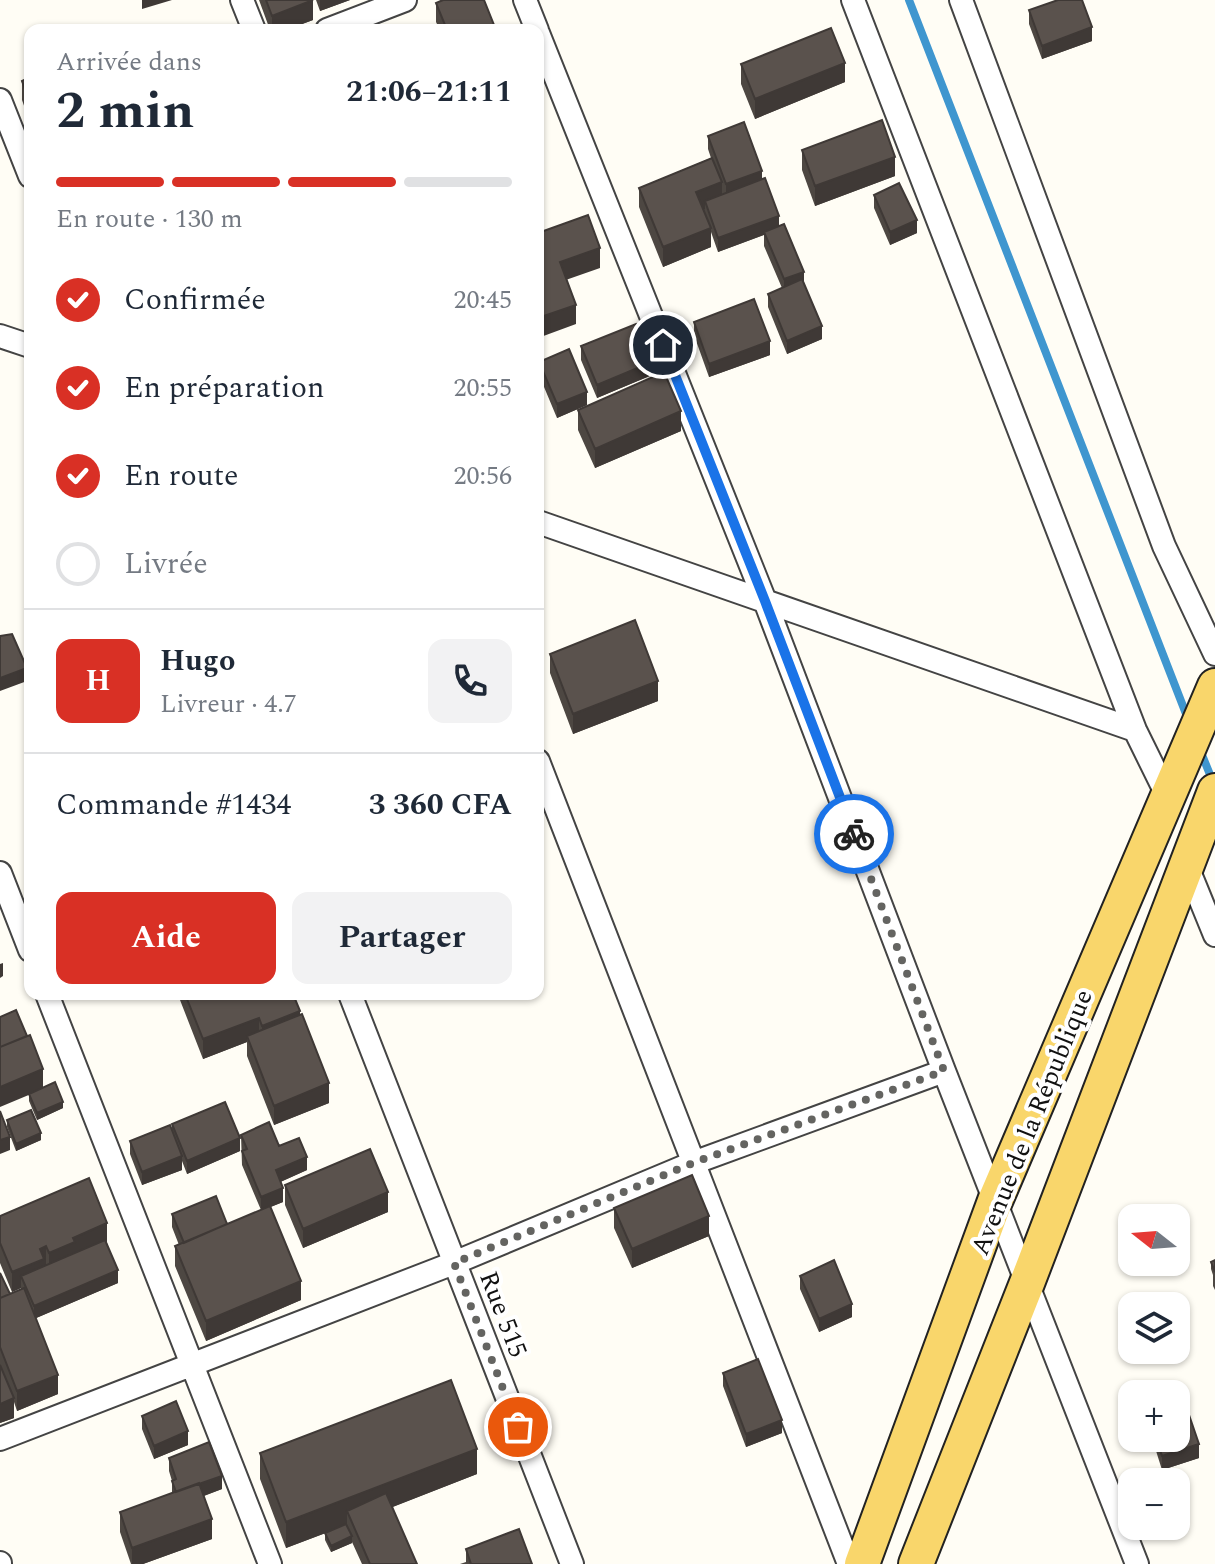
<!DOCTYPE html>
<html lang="fr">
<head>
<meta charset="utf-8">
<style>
  :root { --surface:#fff; --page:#f2f2f3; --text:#1f2937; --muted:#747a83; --line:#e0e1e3; --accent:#d93025 }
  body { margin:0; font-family:Spectral,serif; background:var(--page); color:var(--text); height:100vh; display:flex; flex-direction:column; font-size:30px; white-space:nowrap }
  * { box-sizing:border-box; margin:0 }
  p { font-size:26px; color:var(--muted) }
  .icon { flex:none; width:44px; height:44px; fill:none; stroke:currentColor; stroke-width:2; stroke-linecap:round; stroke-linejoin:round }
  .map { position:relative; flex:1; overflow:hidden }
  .details { position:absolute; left:24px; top:24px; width:520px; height:976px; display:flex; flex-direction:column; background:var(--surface); border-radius:16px; box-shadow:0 2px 6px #0004 }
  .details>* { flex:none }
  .needle { width:52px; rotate:287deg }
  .tools { position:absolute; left:1118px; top:1204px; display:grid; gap:16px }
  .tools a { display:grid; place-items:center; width:72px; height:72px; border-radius:16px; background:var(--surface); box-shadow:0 2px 6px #0004; font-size:40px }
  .pin { position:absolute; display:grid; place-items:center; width:68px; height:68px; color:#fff; margin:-34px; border:4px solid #fff; border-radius:50%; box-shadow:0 2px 8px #0007 }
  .courier { position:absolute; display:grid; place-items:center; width:80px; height:80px; margin:-40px; border:6px solid #1a73e8; border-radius:50%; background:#fff; color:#222; box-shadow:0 2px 10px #0007 }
  .headline em { font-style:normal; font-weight:700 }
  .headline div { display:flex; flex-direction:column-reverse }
  .headline { display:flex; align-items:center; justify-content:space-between; height:136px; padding:0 32px }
  h1 { font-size:52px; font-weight:700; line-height:60px }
  .bar { display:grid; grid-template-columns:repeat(4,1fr); gap:12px 8px; align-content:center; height:96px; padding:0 32px }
  .bar i { height:10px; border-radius:6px; background:var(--line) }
  .bar .active { background:var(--accent) }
  .bar p { grid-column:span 4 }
  .line { display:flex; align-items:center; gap:20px; padding:0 32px; border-top:2px solid var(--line) }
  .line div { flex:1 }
  .round { display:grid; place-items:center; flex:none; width:84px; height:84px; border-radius:16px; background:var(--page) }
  ol { padding:0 32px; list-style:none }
  li { display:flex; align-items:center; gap:24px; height:88px }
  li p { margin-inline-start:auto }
  li .icon { padding:8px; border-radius:50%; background:var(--accent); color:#fff; stroke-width:4 }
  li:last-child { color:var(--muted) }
  li i { width:44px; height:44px; border:4px solid var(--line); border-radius:50% }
  .button { display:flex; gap:16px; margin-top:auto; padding:16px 32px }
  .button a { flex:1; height:92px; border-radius:16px; background:var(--accent); color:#fff; font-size:32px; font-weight:700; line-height:92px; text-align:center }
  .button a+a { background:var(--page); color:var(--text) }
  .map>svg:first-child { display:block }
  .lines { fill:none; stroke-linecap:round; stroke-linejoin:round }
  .stream { stroke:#3f96cf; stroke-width:8 }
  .street-casing { stroke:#444; stroke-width:26 }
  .primary-casing { stroke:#222; stroke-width:38 }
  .street { stroke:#fff; stroke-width:22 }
  .primary { stroke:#f9d66b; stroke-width:34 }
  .wall { fill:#4d4742 }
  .shaded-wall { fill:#3f3936 }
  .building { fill:#5a524d; stroke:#3f3936; stroke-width:2 }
  .done { stroke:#646461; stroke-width:8; stroke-dasharray:0 14.4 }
  .route { stroke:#1a73e8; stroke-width:10 }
  .labels { text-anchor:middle; stroke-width:8; stroke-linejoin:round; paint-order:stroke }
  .street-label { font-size:26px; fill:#111; stroke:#fff }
</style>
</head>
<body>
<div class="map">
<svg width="1215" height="1564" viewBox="0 0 1215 1564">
  <rect width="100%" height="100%" fill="#fffdf5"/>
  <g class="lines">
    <path class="stream" d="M 909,0 L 1188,719
      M 1200,750 L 1213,782"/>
    <g class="street-casing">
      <path id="street" d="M 242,0 L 254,30
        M 525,0 L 537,30
        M 853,0 L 1135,730 L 1167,795
        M 961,0 L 1164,546 L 1215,654
        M 327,30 L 405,0
        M 538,33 L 765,601 L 944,1071 L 1137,1564
        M 0,100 L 30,176
        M 0,336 L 30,346
        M 538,522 L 1135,730
        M 538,761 L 849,1564
        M 1186,864 L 1215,935
        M 0,873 L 30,950
        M 47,994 L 270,1564
        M 350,994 L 572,1564
        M 0,1439 L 454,1263 L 693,1163 L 944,1071
        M 0,1563 L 0,1564"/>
    </g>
    <g class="primary-casing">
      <path id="primary" d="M 862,1564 L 995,1201 L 1215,686
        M 916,1564 L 1027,1283 L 1215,791"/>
    </g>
    <use href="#street" class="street"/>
    <use href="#primary" class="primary"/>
  </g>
  <path class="wall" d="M 259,0 L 313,0 L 313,20 L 286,30 L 270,30 Z
    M 316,0 L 350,0 L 320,11 Z
    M 436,3 L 496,30 L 440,30 L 436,22 Z
    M 1029,10 L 1092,41 L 1042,59 L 1029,24 Z
    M 741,64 L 845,82 L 755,119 L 741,84 Z
    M 30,77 L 30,123 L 22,100 L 22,81 Z
    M 708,136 L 762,180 L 779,226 L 804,284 L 822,339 L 787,354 L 768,307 L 768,294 L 782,288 L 764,246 L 764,235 L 718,252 L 711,232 L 711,247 L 663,267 L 639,207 L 639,188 L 711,158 L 708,149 Z
    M 802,150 L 895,176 L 815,206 L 802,170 Z
    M 874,195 L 917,233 L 890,245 L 874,208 Z
    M 694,322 L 770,355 L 709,377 L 694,335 Z
    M 581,346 L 652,375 L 597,398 L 581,360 Z
    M 539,362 L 587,405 L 557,418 L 539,375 Z
    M 578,410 L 681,431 L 595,468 L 578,430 Z
    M 550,654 L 658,701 L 573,734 L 550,673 Z
    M 180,994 L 293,994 L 329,1103 L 274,1125 L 247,1056 L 247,1042 L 203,1059 L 180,1000 Z
    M 43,1087 L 63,1108 L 37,1120 L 29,1101 L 29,1095 Z
    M 7,1120 L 41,1140 L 16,1151 L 7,1127 Z
    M 172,1124 L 240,1151 L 187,1174 L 182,1161 L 182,1170 L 142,1185 L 130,1154 L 130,1141 L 172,1131 Z
    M 241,1135 L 279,1146 L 307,1170 L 280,1182 L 283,1202 L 270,1207 L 301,1300 L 206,1341 L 175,1266 L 175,1246 L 179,1245 L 172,1227 L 172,1214 L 227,1224 L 261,1210 L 242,1165 Z
    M 285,1185 L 388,1212 L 303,1248 L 285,1205 Z
    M 614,1208 L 709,1236 L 632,1268 L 614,1228 Z
    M 0,1216 L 107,1243 L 118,1283 L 36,1318 L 58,1394 L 17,1411 L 14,1402 L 14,1418 L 0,1423 L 0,1273 L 10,1294 L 21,1289 L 21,1288 L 12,1292 L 0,1263 Z
    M 1215,1260 L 1215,1290 L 1213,1286 L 1213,1275 L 1211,1269 L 1211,1262 Z
    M 800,1276 L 852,1317 L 819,1332 L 800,1289 Z
    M 723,1373 L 782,1433 L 746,1447 L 723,1386 Z
    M 142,1416 L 188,1445 L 154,1459 L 142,1429 Z
    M 1152,1438 L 1176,1438 L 1199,1458 L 1162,1470 Z
    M 260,1453 L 477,1474 L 392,1507 L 417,1564 L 362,1564 L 352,1542 L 352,1543 L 331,1552 L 325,1540 L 325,1533 L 328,1532 L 286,1548 L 260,1479 Z
    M 169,1458 L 222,1489 L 204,1496 L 212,1539 L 143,1564 L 131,1564 L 120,1532 L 120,1512 L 172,1493 L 172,1481 L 169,1471 Z
    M 466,1549 L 532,1564 L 460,1564 L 466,1562 Z"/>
  <path class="shaded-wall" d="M 142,0 L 172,0 L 142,9 Z
    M 313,0 L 313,20 L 286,30 L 272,30 L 272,16 Z
    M 320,0 L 350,0 L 320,11 Z
    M 1092,27 L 1092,41 L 1042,59 L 1042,46 Z
    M 845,63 L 845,82 L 755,119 L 755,99 Z
    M 895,157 L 895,176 L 815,206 L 815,186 Z
    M 762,171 L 762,184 L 726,197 L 726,184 Z
    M 722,182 L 722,202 L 705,201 L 705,209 L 696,212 L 696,192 Z
    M 779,216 L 779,229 L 718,252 L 718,238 Z
    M 917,220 L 917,233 L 890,245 L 890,232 Z
    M 711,228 L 711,247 L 663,267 L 663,247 Z
    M 600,248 L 600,268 L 560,282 L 560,262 Z
    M 804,272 L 804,285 L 784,293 L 784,279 Z
    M 576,305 L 576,324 L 538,338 L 538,318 Z
    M 822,326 L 822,339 L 787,354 L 787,341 Z
    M 770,341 L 770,355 L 709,377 L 709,364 Z
    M 652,362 L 652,375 L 597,398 L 597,385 Z
    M 587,392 L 587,405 L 557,418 L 557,404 Z
    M 681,411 L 681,431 L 595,468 L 595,449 Z
    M 27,668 L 27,681 L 0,691 L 0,678 Z
    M 658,681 L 658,701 L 573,734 L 573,714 Z
    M 3,963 L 3,976 L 0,978 L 0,964 Z
    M 300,1011 L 300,1031 L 262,1046 L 262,1026 Z
    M 259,1018 L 259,1037 L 247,1036 L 247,1042 L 203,1059 L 203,1039 Z
    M 43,1069 L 43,1089 L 0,1107 L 0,1087 Z
    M 329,1083 L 329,1103 L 274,1125 L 274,1106 Z
    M 63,1102 L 63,1108 L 37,1120 L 37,1113 Z
    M 41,1133 L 41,1140 L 16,1151 L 16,1144 Z
    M 10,1137 L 10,1150 L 0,1154 L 0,1140 Z
    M 240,1138 L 240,1151 L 187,1174 L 187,1161 Z
    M 182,1156 L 182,1170 L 142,1185 L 142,1172 Z
    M 307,1157 L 307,1170 L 276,1184 L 276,1170 Z
    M 283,1188 L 283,1202 L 261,1211 L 261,1197 Z
    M 388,1192 L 388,1212 L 303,1248 L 303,1229 Z
    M 709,1216 L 709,1236 L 632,1268 L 632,1249 Z
    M 107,1223 L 107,1243 L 75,1257 L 49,1272 L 49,1253 L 73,1238 Z
    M 46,1246 L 46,1266 L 21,1276 L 21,1288 L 12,1292 L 12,1272 L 40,1249 Z
    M 118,1270 L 118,1283 L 34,1319 L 34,1306 Z
    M 301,1281 L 301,1300 L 206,1341 L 206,1321 Z
    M 852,1304 L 852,1317 L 819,1332 L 819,1319 Z
    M 58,1375 L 58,1394 L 17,1411 L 17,1391 Z
    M 14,1398 L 14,1418 L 0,1423 L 0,1404 Z
    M 782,1420 L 782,1433 L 746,1447 L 746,1434 Z
    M 188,1431 L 188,1445 L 154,1459 L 154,1446 Z
    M 1199,1444 L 1199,1458 L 1162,1470 L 1162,1456 Z
    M 477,1449 L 477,1474 L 352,1523 L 347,1511 L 347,1525 L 286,1548 L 286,1522 Z
    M 222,1476 L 222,1489 L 176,1506 L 176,1493 Z
    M 212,1519 L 212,1539 L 143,1564 L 132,1564 L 132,1548 Z
    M 352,1536 L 352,1543 L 331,1552 L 331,1546 Z"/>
  <path class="building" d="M 266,0 L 313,0 L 272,16 Z
    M 443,0 L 484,0 L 496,30 L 447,30 L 436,3 Z
    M 1058,0 L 1082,0 L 1092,27 L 1042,46 L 1029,10 Z
    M 831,28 L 845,63 L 755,99 L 741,64 Z
    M 30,77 L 30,103 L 22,81 Z
    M 882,120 L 895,157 L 815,186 L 802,150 Z
    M 744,122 L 762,171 L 726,184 L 708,136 Z
    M 712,158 L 722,182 L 696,192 L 711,228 L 663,247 L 639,188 Z
    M 765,178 L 779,216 L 718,238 L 705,201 Z
    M 899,183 L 917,220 L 890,232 L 874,195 Z
    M 588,215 L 600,248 L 560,262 L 576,305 L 538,318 L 538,233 Z
    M 784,224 L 804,272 L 784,279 L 764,232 Z
    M 802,279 L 822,326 L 787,341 L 768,294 Z
    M 754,299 L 770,341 L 709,364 L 694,322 Z
    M 636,324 L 652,362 L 597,385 L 581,346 Z
    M 569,349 L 587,392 L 557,404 L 539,362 Z
    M 664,372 L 681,411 L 595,449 L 578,410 Z
    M 635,620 L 658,681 L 573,714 L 550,654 Z
    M 12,634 L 27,668 L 0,678 L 0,636 Z
    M 185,994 L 293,994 L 300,1011 L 262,1026 L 259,1018 L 203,1039 Z
    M 16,1010 L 27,1036 L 0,1047 L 0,1017 Z
    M 302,1014 L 329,1083 L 274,1106 L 247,1036 Z
    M 30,1035 L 43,1069 L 0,1087 L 0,1047 Z
    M 55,1082 L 63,1102 L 37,1113 L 29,1094 Z
    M 225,1102 L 240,1138 L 187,1161 L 172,1124 Z
    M 31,1110 L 41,1133 L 16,1144 L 7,1120 Z
    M 0,1111 L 10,1137 L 0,1140 Z
    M 269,1122 L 279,1146 L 299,1138 L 307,1157 L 276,1170 L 283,1188 L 261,1197 L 242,1151 L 247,1149 L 241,1135 Z
    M 170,1125 L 182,1156 L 142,1172 L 130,1141 Z
    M 370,1149 L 388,1192 L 303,1229 L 285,1185 Z
    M 692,1175 L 709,1216 L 632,1249 L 614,1208 Z
    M 89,1178 L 107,1223 L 73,1238 L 75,1242 L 49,1253 L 46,1246 L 40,1249 L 44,1259 L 12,1272 L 0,1243 L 0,1216 Z
    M 216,1196 L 227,1224 L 184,1243 L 172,1214 Z
    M 270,1206 L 301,1281 L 206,1321 L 175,1246 Z
    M 105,1240 L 118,1270 L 34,1306 L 21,1276 Z
    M 834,1260 L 852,1304 L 819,1319 L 800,1276 Z
    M 1215,1260 L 1215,1272 L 1211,1262 Z
    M 0,1273 L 10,1294 L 0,1298 Z
    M 24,1288 L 58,1375 L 17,1391 L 0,1347 L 0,1298 Z
    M 758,1359 L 782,1420 L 746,1434 L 723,1373 Z
    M 0,1365 L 14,1398 L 0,1404 Z
    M 451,1380 L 477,1449 L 286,1522 L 260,1453 Z
    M 176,1401 L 188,1431 L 154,1446 L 142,1416 Z
    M 1188,1412 L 1199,1444 L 1162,1456 L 1156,1438 L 1176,1438 L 1176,1416 Z
    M 209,1442 L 222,1476 L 176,1492 L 172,1481 L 176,1479 L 169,1458 Z
    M 199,1483 L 212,1519 L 132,1548 L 120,1512 Z
    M 386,1493 L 417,1564 L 370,1564 L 347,1511 Z
    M 346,1524 L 352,1536 L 331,1546 L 325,1533 Z
    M 519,1529 L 532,1564 L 471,1564 L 466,1549 Z"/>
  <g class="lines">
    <path class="done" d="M 518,1427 L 454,1263 L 693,1163 L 944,1071 L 854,834"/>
    <path class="route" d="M 663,345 L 765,601 L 854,834"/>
  </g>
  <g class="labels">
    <g class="street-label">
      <text transform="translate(1031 1122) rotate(-68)" y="9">Avenue de la République</text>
      <text transform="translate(504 1314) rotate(69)" y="9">Rue 515</text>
    </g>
  </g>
</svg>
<div class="tools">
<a><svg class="needle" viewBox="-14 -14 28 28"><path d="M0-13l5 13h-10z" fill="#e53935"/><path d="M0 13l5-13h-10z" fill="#747a83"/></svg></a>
<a><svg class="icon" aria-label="layers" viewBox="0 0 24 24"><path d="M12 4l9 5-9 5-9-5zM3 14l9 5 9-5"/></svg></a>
<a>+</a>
<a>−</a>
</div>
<div class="pin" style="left:518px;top:1427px;background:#ea580c"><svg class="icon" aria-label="bag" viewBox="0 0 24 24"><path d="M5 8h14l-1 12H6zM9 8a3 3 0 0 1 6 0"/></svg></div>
<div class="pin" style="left:663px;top:345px;background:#1f2937"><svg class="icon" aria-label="home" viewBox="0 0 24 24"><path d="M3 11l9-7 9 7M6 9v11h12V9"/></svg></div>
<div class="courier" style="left:854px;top:834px"><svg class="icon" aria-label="bike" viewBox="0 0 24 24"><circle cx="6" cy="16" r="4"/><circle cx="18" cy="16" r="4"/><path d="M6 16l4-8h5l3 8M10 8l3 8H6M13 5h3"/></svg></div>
<section class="details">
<div class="headline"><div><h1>2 min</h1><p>Arrivée dans</p></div><em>21:06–21:11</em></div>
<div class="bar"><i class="active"></i><i class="active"></i><i class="active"></i><i></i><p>En route · 130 m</p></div>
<ol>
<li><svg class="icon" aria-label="check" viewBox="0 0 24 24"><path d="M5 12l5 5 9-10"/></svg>Confirmée<p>20:45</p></li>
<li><svg class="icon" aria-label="check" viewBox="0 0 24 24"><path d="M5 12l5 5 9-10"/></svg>En préparation<p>20:55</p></li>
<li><svg class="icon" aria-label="check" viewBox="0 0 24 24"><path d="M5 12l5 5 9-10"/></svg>En route<p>20:56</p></li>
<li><i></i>Livrée</li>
</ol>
<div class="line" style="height:144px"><b class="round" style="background:var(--accent);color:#fff">H</b><div><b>Hugo</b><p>Livreur · 4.7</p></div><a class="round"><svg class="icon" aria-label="phone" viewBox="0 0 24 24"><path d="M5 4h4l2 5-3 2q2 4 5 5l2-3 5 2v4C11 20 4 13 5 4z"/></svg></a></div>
<div class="line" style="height:104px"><div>Commande #1434</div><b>3 360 CFA</b></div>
<div class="button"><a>Aide</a><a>Partager</a></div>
</section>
</div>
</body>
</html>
